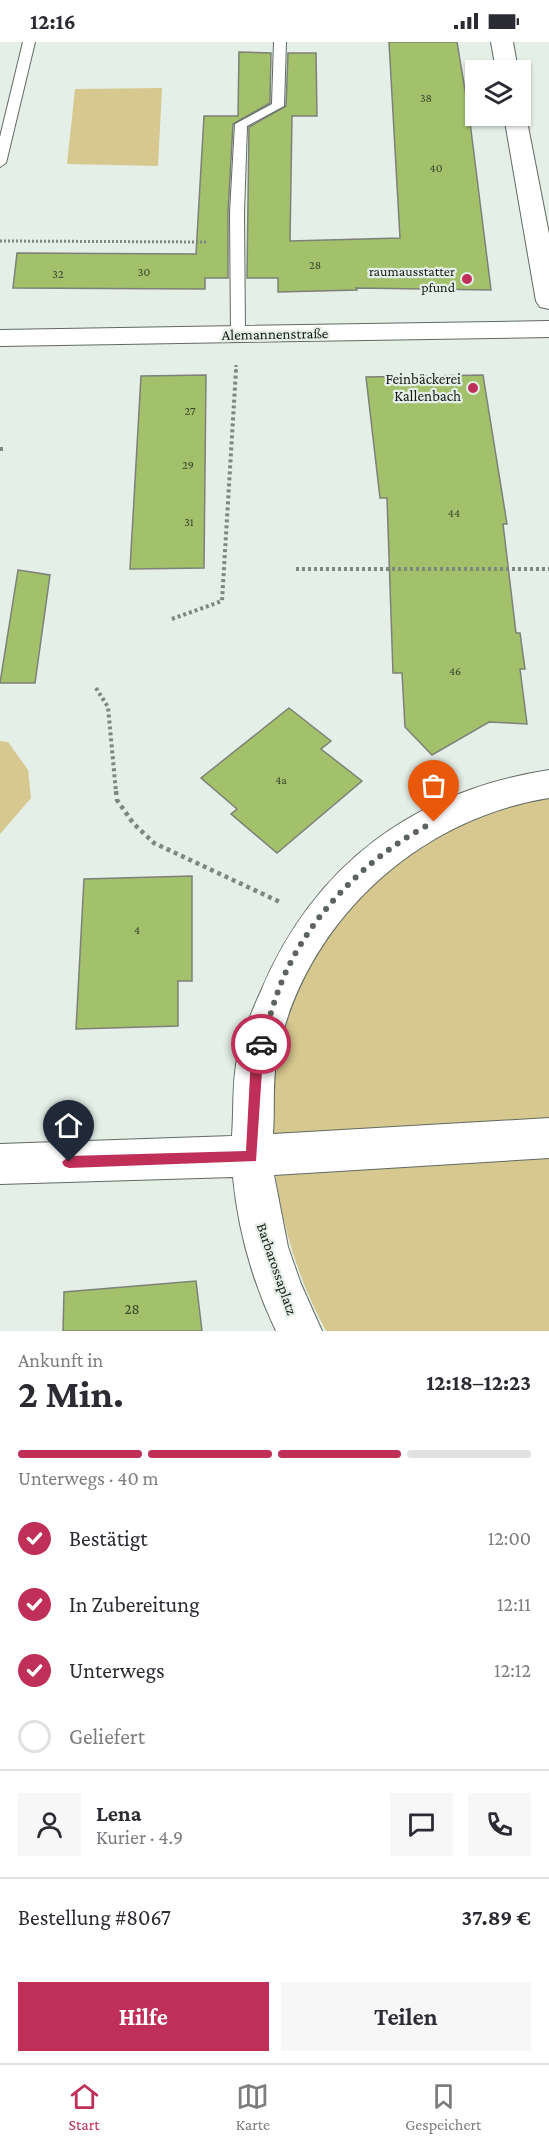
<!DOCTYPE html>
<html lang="de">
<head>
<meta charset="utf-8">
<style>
  :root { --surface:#fff; --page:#f7f7f7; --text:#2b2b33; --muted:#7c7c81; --line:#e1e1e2; --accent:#bf2f57 }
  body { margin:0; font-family:"Crimson Pro",serif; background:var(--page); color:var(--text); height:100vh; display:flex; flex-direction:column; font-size:22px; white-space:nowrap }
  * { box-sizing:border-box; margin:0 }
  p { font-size:20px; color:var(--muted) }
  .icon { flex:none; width:33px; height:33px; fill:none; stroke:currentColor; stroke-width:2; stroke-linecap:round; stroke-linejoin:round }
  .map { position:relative; height:1289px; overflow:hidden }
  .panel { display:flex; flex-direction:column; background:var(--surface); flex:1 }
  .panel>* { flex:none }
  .fabs { position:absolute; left:465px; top:18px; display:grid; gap:12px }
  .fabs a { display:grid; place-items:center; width:66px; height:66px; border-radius:0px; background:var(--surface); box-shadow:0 2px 4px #0004; font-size:30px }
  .pin { position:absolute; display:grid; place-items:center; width:51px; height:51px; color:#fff; margin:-62px -26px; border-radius:50% 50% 50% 0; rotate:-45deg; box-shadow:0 0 6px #0007 }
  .pin .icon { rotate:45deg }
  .courier { position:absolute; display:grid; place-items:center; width:60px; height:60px; margin:-30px; border:4px solid #bf2f57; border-radius:50%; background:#fff; color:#222; box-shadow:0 2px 8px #0007 }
  .overview em { font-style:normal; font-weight:700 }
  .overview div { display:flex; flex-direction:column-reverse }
  .overview { display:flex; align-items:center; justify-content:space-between; height:102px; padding:0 18px }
  h1 { font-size:39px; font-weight:700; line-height:45px }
  .bar { display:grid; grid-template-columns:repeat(4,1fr); gap:9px 6px; align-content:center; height:72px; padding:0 18px }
  .bar i { height:8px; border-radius:4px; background:var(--line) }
  .bar .selected { background:var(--accent) }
  .bar p { grid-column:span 4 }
  .line { display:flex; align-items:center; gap:15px; padding:0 18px; border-top:2px solid var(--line) }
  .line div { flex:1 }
  .round { display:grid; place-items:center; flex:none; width:63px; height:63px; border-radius:0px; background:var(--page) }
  ol { padding:0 18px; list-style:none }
  li { display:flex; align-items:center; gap:18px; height:66px }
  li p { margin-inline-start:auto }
  li .icon { padding:6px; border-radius:50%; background:var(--accent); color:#fff; stroke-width:4 }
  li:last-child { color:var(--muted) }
  li i { width:33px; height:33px; border:3px solid var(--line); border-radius:50% }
  .button { display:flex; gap:12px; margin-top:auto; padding:12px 18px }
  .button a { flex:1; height:69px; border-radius:0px; background:var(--accent); color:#fff; font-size:24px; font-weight:700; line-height:69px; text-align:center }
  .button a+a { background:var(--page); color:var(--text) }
  .status { display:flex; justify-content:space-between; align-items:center; height:42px; padding:0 30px; background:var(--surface); direction:ltr }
  .status svg { height:16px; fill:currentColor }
  .menu { display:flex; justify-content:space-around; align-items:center; height:84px; border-top:2px solid var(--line); background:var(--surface); font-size:16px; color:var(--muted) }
  .menu a { display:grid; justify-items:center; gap:3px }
  .menu .selected { color:var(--accent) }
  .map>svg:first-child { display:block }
  .green { fill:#d6c88e }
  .building { fill:#a3c16b; stroke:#7d8177; stroke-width:1.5 }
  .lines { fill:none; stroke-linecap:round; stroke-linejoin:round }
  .lane-casing { stroke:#606a63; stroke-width:2 }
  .street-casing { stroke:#606a63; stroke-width:2 }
  .path-far2 { stroke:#7f8781; stroke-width:3; stroke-dasharray:2 2; stroke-linecap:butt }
  .path-far1 { stroke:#7f8781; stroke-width:4; stroke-dasharray:3 3; stroke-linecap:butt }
  .path { stroke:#7f8781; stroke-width:4.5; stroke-dasharray:4 4; stroke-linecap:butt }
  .lane { fill:#fff; fill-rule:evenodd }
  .street { fill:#fff; fill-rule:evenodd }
  .route { fill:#bf2f57 }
  .done { stroke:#5d645f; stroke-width:6; stroke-dasharray:0 10.8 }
  .poi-dot { fill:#bf2f57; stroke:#e4efe7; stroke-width:2 }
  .labels { text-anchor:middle; stroke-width:4.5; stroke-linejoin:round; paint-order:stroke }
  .number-label { font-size:12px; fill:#38432b }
  .far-poi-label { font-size:14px; fill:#151916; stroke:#e4efe7; text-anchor:end }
  .street-label { font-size:15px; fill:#151916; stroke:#e4efe7 }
  .poi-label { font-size:15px; fill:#151916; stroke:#e4efe7; text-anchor:end }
  .near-number-label { font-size:15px; fill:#38432b }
</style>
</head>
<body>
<div class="status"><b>12:16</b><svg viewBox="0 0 49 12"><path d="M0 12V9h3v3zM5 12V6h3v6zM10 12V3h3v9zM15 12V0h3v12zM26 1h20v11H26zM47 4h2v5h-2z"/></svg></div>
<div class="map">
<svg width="549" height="1289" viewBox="0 0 549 1289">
  <rect width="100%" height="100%" fill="#e4efe7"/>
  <path class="green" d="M 162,46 L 158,124 L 67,122 L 75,47 Z
    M 0,699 L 8,700 L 28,728 L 31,756 L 0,792 Z
    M 549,752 L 549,1289 L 326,1289 C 261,1168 248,1014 326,896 C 340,875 356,853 375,836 C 385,828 398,821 409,813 C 424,803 441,788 458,780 C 486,768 519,761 549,752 Z"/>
  <path class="building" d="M 389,0 L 457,0 L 469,72 L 491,248 L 356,246 L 357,248 L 278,250 L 278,236 L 247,236 L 249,85 L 286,64 L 288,11 L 316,11 L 317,74 L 292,74 L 290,199 L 400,196 Z
    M 239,10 L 271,11 L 270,61 L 233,82 L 228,170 L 228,236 L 205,236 L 205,247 L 13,246 L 17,211 L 196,212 L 204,74 L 238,74 Z
    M 206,333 L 204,526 L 130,527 L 141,334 Z
    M 483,333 L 507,482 L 503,482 L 516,591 L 520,591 L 525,627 L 520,627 L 527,682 L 489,680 L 432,713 L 405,685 L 402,631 L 393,631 L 387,456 L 380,456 L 366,335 Z
    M 18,528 L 50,533 L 35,641 L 0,641 Z
    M 289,666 L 331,699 L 321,707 L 362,739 L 277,811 L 231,772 L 237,767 L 201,736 Z
    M 192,834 L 192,939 L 178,939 L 178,984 L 76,987 L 84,837 Z
    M 196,1239 L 202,1289 L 63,1289 L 64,1250 Z"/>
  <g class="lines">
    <g class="lane-casing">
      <path id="lane" d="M 23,0 L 35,0 L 6,121 L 0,125 L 0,95 Z
        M 274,0 L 286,0 L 284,64 L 247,84 L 244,170 L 245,293 L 238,298 L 231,293 L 230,170 L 235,82 L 272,62 Z"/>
    </g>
    <g class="street-casing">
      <path id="street" d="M 491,0 L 513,0 L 518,28 L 496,28 Z
        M 520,69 L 526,74 L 549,192 L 549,267 L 540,265 L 536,259 L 504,74 L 520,74 Z
        M 549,279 L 549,295 L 0,304 L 0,288 Z
        M 549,728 L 549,756 C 416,777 303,882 277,1015 C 272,1040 275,1067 273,1092 L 549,1076 L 549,1116 L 274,1133 L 288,1205 L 301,1242 L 322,1289 L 276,1289 C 253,1241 238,1188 233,1135 L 0,1142 L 0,1102 L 232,1094 C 234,1069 232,1042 237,1017 C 241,994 251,971 261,949 C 314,823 414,749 549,728 Z"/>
    </g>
    <path class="path-far2" d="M 0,199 L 206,200
      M 236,329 L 236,323"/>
    <path class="path-far1" d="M 0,407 L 3,407
      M 296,527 L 549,527
      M 172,577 L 222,559 L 236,328
      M 96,646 L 108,665 L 116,750"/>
    <path class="path" d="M 116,749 L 117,758 L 133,781 L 154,801 L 282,861"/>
    <use href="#lane" class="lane"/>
    <use href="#street" class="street"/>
  </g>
  <path class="route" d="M 261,997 L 267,1002 L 263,1014 L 256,1119 L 69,1126 L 64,1124 L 62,1120 L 69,1114 L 246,1109 L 251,1014 L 257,998 Z"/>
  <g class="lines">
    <path class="done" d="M 261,1002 C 269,979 275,954 285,932 C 314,868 371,812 434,780"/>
  </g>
  <g class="poi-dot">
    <circle cx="467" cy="237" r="6"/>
    <circle cx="473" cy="346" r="6"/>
  </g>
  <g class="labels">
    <g class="number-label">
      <text x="426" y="60">38</text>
      <text x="436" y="130">40</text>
      <text x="315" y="227">28</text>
      <text x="144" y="234">30</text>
      <text x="58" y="236">32</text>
      <text x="190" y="373">27</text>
      <text x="188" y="427">29</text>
      <text x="454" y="475">44</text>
      <text x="189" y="484">31</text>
      <text x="455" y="633">46</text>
      <text x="281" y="742">4a</text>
      <text x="137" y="892">4</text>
    </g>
    <g class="far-poi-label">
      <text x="455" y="234">raumausstatter<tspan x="455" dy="16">pfund</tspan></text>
    </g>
    <g class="street-label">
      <text transform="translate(275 292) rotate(-1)" y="5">Alemannenstraße</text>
      <text transform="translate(277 1227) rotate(71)" y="5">Barbarossaplatz</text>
    </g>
    <g class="poi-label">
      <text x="461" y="342">Feinbäckerei<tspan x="461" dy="17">Kallenbach</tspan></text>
    </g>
    <g class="near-number-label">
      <text x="132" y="1272">28</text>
    </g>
  </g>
</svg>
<div class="fabs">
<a><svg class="icon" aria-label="layers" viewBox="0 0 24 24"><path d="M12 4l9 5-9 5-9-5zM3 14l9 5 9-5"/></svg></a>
</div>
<div class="pin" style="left:434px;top:780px;background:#ea580c"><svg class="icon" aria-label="bag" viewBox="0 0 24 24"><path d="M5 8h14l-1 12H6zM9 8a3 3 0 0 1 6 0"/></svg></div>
<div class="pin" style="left:69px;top:1120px;background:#1f2937"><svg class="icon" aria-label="home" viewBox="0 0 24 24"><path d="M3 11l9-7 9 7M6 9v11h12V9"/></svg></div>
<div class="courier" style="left:261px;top:1002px"><svg class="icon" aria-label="car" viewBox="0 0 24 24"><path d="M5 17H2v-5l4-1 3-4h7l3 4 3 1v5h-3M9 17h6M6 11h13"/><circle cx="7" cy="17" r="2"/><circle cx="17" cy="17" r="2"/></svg></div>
</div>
<section class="panel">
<div class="overview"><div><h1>2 Min.</h1><p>Ankunft in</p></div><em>12:18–12:23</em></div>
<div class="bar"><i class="selected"></i><i class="selected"></i><i class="selected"></i><i></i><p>Unterwegs · 40 m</p></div>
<ol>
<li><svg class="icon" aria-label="check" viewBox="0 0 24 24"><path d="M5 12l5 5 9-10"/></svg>Bestätigt<p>12:00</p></li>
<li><svg class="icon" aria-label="check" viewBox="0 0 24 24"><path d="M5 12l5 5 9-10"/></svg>In Zubereitung<p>12:11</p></li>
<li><svg class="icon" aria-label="check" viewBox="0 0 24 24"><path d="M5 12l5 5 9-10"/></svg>Unterwegs<p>12:12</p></li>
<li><i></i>Geliefert</li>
</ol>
<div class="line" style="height:108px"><a class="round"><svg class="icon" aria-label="person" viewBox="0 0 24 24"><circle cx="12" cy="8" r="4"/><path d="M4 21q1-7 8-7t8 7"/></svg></a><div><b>Lena</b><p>Kurier · 4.9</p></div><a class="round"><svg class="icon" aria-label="chat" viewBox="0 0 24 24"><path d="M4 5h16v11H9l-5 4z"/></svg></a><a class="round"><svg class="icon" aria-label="phone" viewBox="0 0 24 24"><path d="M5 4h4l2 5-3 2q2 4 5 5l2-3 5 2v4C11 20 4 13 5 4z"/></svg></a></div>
<div class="line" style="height:78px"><div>Bestellung #8067</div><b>37.89 €</b></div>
<div class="button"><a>Hilfe</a><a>Teilen</a></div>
</section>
<nav class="menu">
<a class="selected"><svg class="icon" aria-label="home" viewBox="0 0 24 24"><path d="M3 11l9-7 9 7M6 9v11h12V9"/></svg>Start</a>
<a><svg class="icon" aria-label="map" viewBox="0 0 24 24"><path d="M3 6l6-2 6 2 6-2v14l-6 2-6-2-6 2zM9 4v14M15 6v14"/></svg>Karte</a>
<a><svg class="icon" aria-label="saved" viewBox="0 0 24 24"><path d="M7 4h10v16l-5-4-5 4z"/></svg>Gespeichert</a>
</nav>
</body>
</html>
